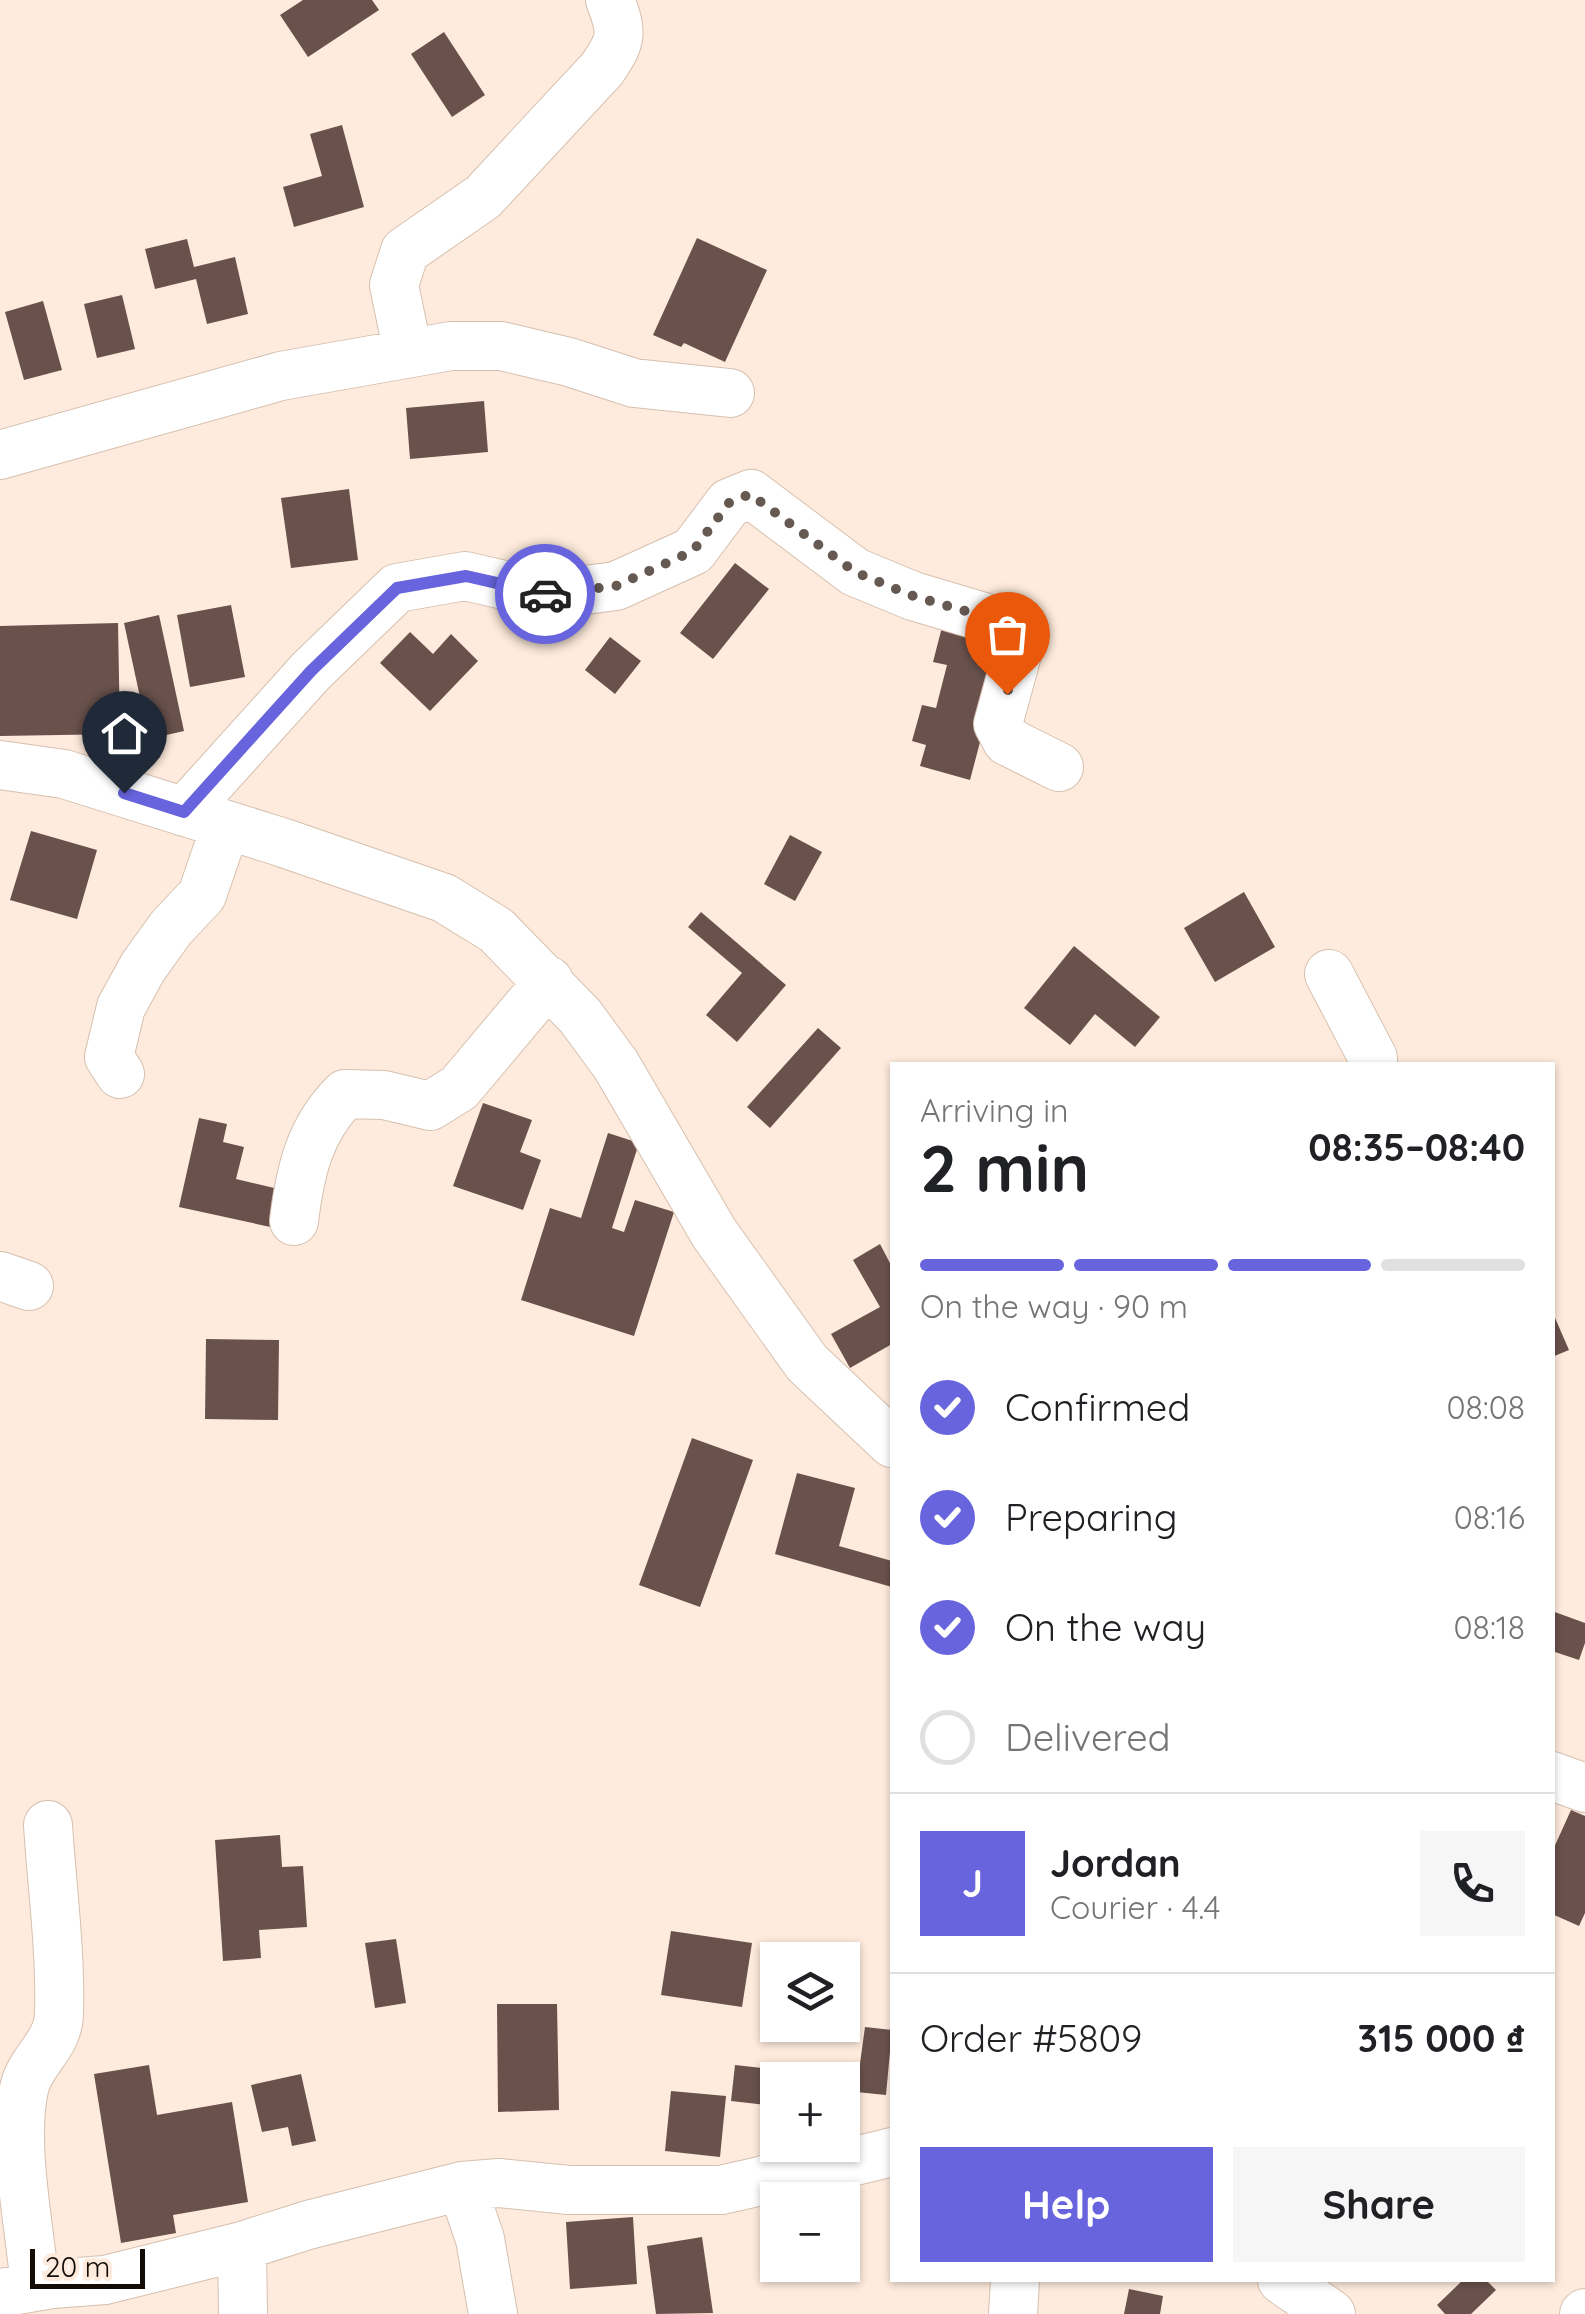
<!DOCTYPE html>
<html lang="en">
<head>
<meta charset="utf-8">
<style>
  :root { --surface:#fff; --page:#f6f6f6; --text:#202124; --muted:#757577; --line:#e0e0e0; --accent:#6764dd }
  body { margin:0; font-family:Quicksand,sans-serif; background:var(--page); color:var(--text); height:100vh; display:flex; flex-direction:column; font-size:38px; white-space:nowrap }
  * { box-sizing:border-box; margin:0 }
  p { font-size:32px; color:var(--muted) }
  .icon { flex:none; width:55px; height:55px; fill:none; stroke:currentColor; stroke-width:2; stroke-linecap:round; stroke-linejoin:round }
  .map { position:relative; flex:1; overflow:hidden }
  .panel { position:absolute; left:890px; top:1062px; width:665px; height:1220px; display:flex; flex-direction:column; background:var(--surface); border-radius:0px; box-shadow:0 2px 8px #0004 }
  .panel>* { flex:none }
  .fabs { position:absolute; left:760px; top:1942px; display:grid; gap:20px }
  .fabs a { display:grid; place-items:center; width:100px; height:100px; border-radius:0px; background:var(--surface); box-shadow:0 2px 8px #0004; font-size:50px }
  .scale { position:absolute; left:30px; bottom:25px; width:115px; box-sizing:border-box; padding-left:10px; border:5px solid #120b06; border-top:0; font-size:28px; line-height:35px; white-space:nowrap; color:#120b06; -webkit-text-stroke:8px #feebdd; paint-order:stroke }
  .pin { position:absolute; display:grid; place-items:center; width:85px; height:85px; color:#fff; margin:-102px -42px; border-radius:50% 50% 50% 0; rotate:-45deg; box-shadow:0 0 10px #0007 }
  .pin .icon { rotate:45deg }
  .courier { position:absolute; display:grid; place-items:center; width:100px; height:100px; margin:-50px; border:8px solid #6764dd; border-radius:50%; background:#fff; color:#222; box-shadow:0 2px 12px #0007 }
  .head em { font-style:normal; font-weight:800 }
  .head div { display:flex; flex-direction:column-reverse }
  .head { display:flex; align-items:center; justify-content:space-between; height:170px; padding:0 30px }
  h1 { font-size:65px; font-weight:800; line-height:75px }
  .bar { display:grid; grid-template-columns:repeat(4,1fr); gap:15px 10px; align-content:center; height:120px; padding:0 30px }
  .bar i { height:12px; border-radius:8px; background:var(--line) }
  .bar .on { background:var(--accent) }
  .bar p { grid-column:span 4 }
  .line { display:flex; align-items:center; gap:25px; padding:0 30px; border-top:2px solid var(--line) }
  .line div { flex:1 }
  .round { display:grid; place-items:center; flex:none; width:105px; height:105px; border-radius:0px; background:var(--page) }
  ol { padding:0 30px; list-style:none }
  li { display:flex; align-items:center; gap:30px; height:110px }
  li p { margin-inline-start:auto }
  li .icon { padding:10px; border-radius:50%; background:var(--accent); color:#fff; stroke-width:4 }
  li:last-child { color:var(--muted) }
  li i { width:55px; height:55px; border:5px solid var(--line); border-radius:50% }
  .button { display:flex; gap:20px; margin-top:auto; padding:20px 30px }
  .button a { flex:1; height:115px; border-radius:0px; background:var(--accent); color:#fff; font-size:40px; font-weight:800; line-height:115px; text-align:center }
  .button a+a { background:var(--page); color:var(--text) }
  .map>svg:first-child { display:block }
  .building { fill:#6a514c }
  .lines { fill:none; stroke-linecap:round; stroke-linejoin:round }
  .minor-casing { stroke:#d6c0af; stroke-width:50 }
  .minor { stroke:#fff; stroke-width:48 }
  .done { stroke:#655951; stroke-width:10; stroke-dasharray:0 18 }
  .route { stroke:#6764dd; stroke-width:12 }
</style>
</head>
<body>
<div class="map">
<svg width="1585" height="2314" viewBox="0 0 1585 2314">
  <rect width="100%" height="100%" fill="#feebdd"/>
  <path class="building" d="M 303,0 L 372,0 L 379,10 L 308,57 L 280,15 Z
    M 444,32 L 485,95 L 452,117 L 411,54 Z
    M 342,125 L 364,207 L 294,227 L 283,187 L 322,176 L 310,134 Z
    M 697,238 L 767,270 L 725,362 L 684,343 L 681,347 L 653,335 Z
    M 187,239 L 194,267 L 235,257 L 248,314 L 207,324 L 196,279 L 155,289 L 145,249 Z
    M 122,295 L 135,349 L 97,358 L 84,304 Z
    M 43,301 L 62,370 L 24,380 L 5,312 Z
    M 484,401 L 488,452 L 410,459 L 406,408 Z
    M 349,489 L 358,560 L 291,568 L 281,498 Z
    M 735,563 L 769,589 L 713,659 L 680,633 Z
    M 231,605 L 245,677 L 190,687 L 177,615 Z
    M 159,615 L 184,731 L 149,739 L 124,623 Z
    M 118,623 L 120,734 L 0,736 L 0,626 Z
    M 942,627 L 1006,644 L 970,780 L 920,766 L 926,745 L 912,741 L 922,705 L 936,708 L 947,665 L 933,662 Z
    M 410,632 L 433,654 L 451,634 L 478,661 L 430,711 L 380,663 Z
    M 610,637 L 641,661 L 615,694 L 585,670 Z
    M 31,831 L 97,850 L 77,919 L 10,900 Z
    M 790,835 L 822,852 L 795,901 L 764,884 Z
    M 1244,892 L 1275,947 L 1215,982 L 1184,928 Z
    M 701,912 L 786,985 L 737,1042 L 706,1015 L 742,973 L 688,927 Z
    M 1074,946 L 1160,1017 L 1135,1047 L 1095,1014 L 1070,1045 L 1024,1008 Z
    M 818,1028 L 841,1048 L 770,1128 L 747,1107 Z
    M 483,1103 L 532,1120 L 520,1152 L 541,1160 L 523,1210 L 453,1186 Z
    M 199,1118 L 227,1124 L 223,1142 L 244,1147 L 236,1179 L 283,1190 L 275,1228 L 179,1207 Z
    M 608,1133 L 639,1143 L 612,1228 L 624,1232 L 635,1200 L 674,1212 L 634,1336 L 521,1300 L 550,1208 L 581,1218 Z
    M 880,1244 L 892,1267 L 892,1344 L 850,1368 L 831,1334 L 880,1307 L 853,1260 Z
    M 1552,1311 L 1569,1350 L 1552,1357 Z
    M 206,1339 L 279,1340 L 278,1420 L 205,1419 Z
    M 692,1438 L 753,1460 L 700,1607 L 639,1585 Z
    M 797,1473 L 855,1488 L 839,1546 L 892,1561 L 892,1587 L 775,1554 Z
    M 1552,1611 L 1585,1623 L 1585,1643 L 1579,1660 L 1552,1651 Z
    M 1571,1810 L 1585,1816 L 1585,1913 L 1579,1926 L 1552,1914 L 1552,1852 Z
    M 280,1835 L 282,1867 L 303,1866 L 307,1927 L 259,1930 L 261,1958 L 223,1961 L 215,1840 Z
    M 671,1931 L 752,1943 L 742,2007 L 661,1995 Z
    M 396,1939 L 406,2003 L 375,2008 L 365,1943 Z
    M 497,2004 L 557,2004 L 559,2110 L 498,2112 Z
    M 865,2027 L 892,2030 L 886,2095 L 856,2092 Z
    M 149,2065 L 157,2115 L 232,2102 L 248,2202 L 173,2215 L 176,2233 L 121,2243 L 94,2074 Z
    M 735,2065 L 796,2072 L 796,2080 L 778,2080 L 778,2128 L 764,2126 L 766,2105 L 731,2101 Z
    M 301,2074 L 316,2141 L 292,2146 L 288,2127 L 262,2132 L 251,2085 Z
    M 671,2091 L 726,2096 L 720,2157 L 665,2151 Z
    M 633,2217 L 637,2284 L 570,2289 L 566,2222 Z
    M 702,2237 L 713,2313 L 656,2314 L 647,2246 Z
    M 1463,2280 L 1486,2280 L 1496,2290 L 1471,2314 L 1445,2314 L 1437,2305 Z
    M 1129,2289 L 1163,2296 L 1160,2314 L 1124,2314 Z"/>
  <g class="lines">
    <g class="minor-casing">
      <path id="minor" d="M 408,353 L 394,285 L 405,251 L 483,197 L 602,69 C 622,40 623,33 610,0
        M 0,455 L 281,376 L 451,346 L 501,346 L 569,362 L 634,383 L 730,393
        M 0,765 L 64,774 L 281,842 L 444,898 L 496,930 L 580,1016 L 616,1065 L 714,1233 L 807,1363 L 892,1443
        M 184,812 L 311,671 L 397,588 L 465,576 L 547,595 L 616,586 L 693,551 L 729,503 L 751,494 L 855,572 L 913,596 L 1024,629 L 998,724 L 1007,741 L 1059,767
        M 1329,974 L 1373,1058 L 1373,1065
        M 120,1074 L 109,1057 L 121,1007 L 143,967 L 171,928 L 202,895 L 226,825
        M 294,1221 C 300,1172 309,1130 345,1094 L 384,1095 L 430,1106 L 459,1088 L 549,981
        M 0,1276 L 29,1286
        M 1552,1776 L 1585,1788
        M 462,2186 L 480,2239 L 493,2314
        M 242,2246 L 243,2314
        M 1282,2280 L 1331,2314
        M 35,2287 C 30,2228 12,2146 24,2089 C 29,2062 58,2045 59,2015 C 61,1953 52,1887 48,1825
        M 0,2293 L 52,2284 L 105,2280 L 242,2246 L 308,2225 L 462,2186 L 499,2183 L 569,2190 L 721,2190 L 761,2181 L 795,2169 L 839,2165 L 892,2152
        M 1013,2314 L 1015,2280
        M 1584,2314 L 1585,2313"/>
    </g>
    <use href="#minor" class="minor"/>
  </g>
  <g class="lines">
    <path class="done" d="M 545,594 L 616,586 L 693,551 L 729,503 L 750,494 L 855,572 L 913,596 L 1024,628 L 1007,694"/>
    <path class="route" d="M 124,793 L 184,812 L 311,671 L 397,588 L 466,576 L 545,594"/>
  </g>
</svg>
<div class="fabs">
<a><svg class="icon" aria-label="layers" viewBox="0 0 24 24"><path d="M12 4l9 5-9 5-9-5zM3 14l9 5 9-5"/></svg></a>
<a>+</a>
<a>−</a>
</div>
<div class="scale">20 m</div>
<div class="pin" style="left:1007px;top:694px;background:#ea580c"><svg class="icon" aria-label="bag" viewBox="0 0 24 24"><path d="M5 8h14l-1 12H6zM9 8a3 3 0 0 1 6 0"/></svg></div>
<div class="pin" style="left:124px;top:793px;background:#1f2937"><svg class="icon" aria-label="home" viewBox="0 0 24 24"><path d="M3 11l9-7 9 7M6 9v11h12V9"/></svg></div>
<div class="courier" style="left:545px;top:594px"><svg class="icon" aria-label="car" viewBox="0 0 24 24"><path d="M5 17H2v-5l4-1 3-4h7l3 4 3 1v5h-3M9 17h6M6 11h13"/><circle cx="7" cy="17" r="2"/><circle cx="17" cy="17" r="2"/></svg></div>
<section class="panel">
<div class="head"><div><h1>2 min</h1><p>Arriving in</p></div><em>08:35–08:40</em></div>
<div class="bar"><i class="on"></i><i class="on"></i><i class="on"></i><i></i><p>On the way · 90 m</p></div>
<ol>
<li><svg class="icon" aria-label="check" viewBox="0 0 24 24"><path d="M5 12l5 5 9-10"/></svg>Confirmed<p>08:08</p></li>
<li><svg class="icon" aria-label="check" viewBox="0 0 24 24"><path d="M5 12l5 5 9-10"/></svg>Preparing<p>08:16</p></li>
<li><svg class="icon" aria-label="check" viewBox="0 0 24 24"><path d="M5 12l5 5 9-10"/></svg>On the way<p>08:18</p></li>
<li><i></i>Delivered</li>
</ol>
<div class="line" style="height:180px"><b class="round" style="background:var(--accent);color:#fff">J</b><div><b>Jordan</b><p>Courier · 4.4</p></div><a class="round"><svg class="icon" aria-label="phone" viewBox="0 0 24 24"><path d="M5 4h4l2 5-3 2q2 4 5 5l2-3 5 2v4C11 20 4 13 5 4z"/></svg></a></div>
<div class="line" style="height:130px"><div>Order #5809</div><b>315 000 ₫</b></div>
<div class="button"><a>Help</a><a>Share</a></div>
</section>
</div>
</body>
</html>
